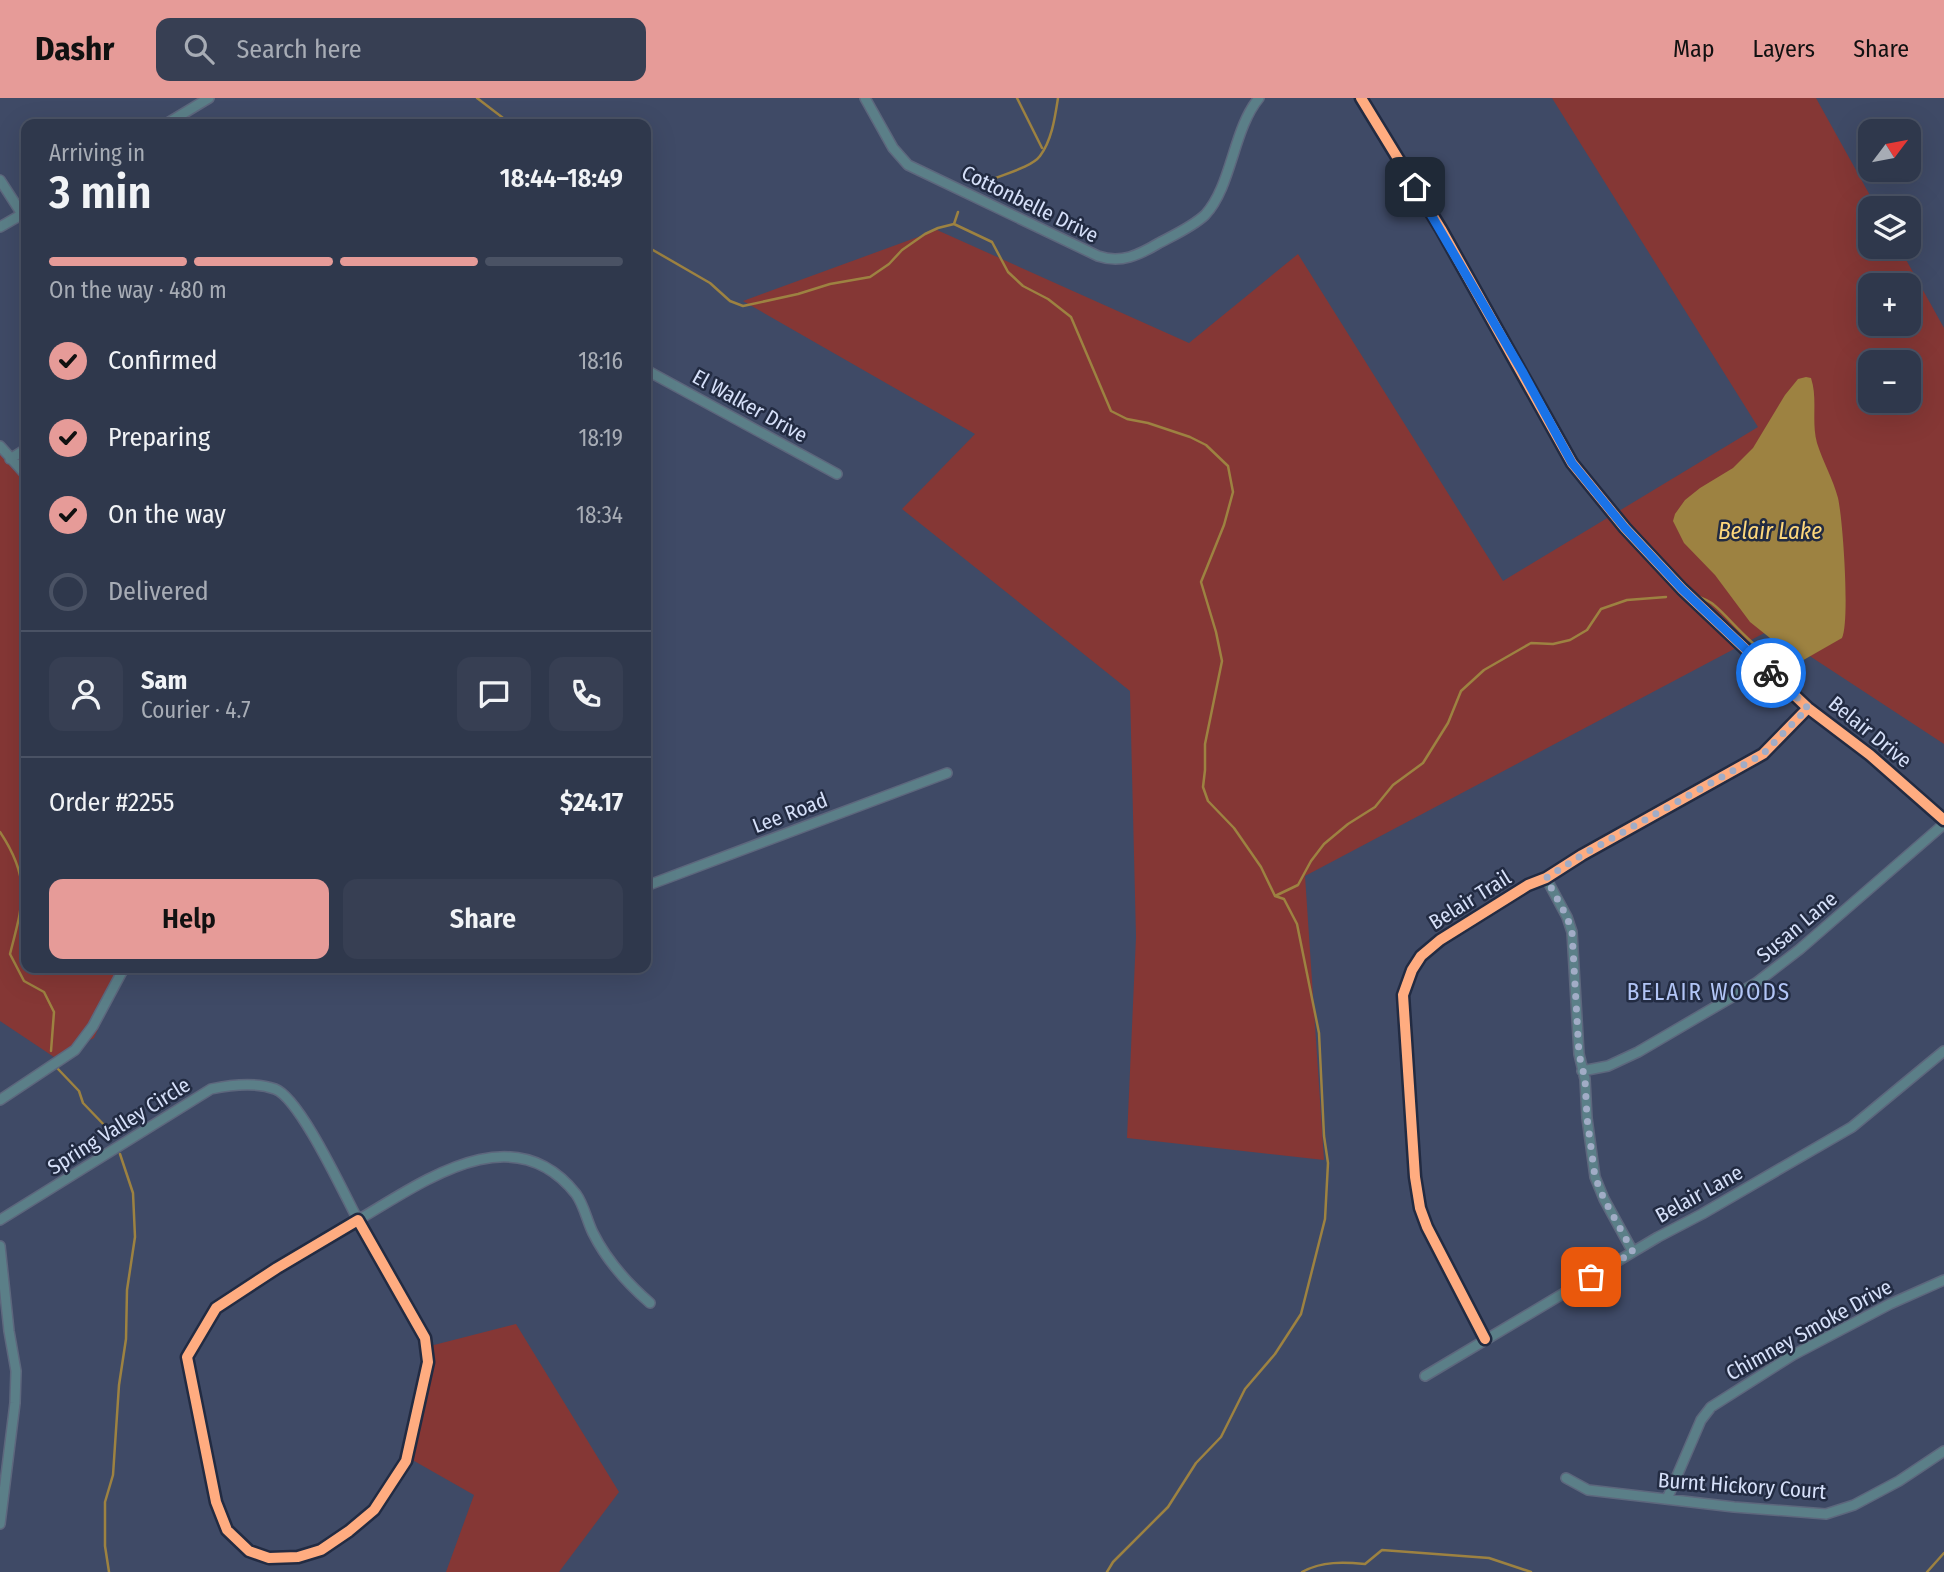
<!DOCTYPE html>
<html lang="en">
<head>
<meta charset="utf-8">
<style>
  :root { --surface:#2f384c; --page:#373f53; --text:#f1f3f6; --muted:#a7acb5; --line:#4a5264; --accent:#e69b98 }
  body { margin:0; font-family:"Fira Sans Condensed",sans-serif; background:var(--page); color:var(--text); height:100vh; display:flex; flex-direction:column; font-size:26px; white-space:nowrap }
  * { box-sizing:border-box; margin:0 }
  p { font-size:23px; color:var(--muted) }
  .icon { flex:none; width:38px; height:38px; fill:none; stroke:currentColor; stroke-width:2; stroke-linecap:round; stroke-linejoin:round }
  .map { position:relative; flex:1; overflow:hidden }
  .panel { position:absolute; left:21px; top:21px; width:630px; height:854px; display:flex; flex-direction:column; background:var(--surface); border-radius:14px; box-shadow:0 7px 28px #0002,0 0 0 2px var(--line) }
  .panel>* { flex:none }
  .needle { width:46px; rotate:58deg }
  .fabs { position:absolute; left:1858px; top:21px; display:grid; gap:14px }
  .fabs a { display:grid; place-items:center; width:63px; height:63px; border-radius:14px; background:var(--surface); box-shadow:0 7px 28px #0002,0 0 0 2px var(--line); font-size:35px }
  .pin { position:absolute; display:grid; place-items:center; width:60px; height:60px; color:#fff; margin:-30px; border-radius:14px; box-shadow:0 4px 10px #0006 }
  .courier { position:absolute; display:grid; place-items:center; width:70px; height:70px; margin:-35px; border:5px solid #1a73e8; border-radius:50%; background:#fff; color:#222; box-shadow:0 2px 9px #0007 }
  .summary em { font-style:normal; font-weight:600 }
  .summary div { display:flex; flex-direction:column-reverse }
  .summary { display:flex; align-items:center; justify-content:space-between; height:119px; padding:0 28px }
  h1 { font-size:46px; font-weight:600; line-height:52px }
  .bar { display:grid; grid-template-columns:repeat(4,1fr); gap:10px 7px; align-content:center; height:84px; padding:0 28px }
  .bar i { height:9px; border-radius:5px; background:var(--line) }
  .bar .current { background:var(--accent) }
  .bar p { grid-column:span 4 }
  .line { display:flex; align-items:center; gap:18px; padding:0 28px; border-top:2px solid var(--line) }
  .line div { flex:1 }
  .round { display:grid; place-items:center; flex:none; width:74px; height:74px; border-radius:14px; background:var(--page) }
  ol { padding:0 28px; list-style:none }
  li { display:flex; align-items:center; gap:21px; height:77px }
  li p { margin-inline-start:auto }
  li .icon { padding:7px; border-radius:50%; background:var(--accent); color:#111; stroke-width:4 }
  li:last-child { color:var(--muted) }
  li i { width:38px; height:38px; border:4px solid var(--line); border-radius:50% }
  .cta { display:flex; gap:14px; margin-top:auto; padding:14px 28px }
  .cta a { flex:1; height:80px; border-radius:14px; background:var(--accent); color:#111; font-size:28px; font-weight:600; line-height:80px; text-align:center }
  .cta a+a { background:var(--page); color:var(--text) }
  header { display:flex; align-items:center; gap:42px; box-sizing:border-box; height:98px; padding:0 35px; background:var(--accent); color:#111 }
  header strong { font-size:33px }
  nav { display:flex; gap:38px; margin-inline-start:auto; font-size:24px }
  .search { width:490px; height:63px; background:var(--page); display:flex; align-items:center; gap:18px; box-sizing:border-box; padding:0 24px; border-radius:14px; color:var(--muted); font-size:26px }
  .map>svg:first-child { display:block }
  .green { fill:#853735; fill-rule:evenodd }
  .water { fill:#9d8241 }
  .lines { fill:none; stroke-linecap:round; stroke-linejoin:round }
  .stream { stroke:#9d8241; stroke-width:2.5 }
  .minor-casing { stroke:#5d677d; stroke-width:12 }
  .minor { stroke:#5b7f88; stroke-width:9 }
  .cycleway-casing { stroke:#222b42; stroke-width:15 }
  .cycleway { stroke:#ffac80; stroke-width:10 }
  .done { stroke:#a1acc6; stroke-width:7; stroke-dasharray:0 12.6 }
  .route { stroke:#1a73e8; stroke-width:9 }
  .labels { text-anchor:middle; stroke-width:5; stroke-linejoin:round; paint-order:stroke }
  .street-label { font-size:21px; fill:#d6e0f9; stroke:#222b42 }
  .water-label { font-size:23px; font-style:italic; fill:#fdd77c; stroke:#222b42 }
  .neighbourhood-label { font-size:23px; letter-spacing:2px; fill:#b2c5f6; stroke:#222b42 }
</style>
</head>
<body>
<header>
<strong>Dashr</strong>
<div class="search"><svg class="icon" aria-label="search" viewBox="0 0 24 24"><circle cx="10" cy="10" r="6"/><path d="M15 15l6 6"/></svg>Search here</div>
<nav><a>Map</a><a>Layers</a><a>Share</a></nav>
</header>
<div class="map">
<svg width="1944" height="1474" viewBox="0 0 1944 1474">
  <rect width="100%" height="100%" fill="#3f4a66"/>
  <path class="green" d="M 1552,0 L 1816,0 L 1877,110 L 1871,110 L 1871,149 L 1899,149 L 1944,230 L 1944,646 L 1770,532 L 1305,778 L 1324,1062 L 1127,1040 L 1136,839 L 1130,593 L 902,411 L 975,336 L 743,203 L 937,132 L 1189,245 L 1298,156 L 1503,483 L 1758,329 ZM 1871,187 L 1909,187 L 1909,226 L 1871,226 ZM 1871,264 L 1909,264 L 1909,303 L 1871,303 Z
    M 0,342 L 26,377 L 26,870 L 125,870 L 94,940 L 54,959 L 0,923 Z
    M 516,1226 L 619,1394 L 559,1474 L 446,1474 L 474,1397 L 409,1360 L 430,1248 Z"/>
  <path class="water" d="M 1806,279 L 1811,280 C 1818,301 1811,323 1817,345 C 1823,364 1833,381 1838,400 C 1843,422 1850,523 1842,540 L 1800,564 L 1750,524 L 1715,477 L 1684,445 L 1673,423 L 1675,416 L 1685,402 L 1700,390 L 1733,370 L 1753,350 L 1785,297 L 1798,281 Z"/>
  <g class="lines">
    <path class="stream" d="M 477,0 L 511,26
      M 1017,0 L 1042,50
      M 986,84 C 1000,77 1031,70 1040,58 C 1052,42 1055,19 1058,0
      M 954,126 L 958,114
      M 646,148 L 710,185 L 730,203 L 743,208 L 798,196 L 830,186 L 870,179 L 889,166 L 902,152 L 925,136 L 938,130 L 954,126 L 992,144 L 1008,174 L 1023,188 L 1048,201 L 1071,219 L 1111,313 L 1127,321 L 1148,325 L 1190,339 L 1206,347 L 1228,368 L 1233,394 L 1224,427 L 1201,484 L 1216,534 L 1222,563 L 1205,646 L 1205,672 L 1203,689 L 1208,703 L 1234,730 L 1261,769 L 1275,798 L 1284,801 L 1297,826 L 1319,935 L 1324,1038 L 1328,1065 L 1325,1121 L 1301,1216 L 1275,1256 L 1245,1291 L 1221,1339 L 1196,1365 L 1168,1409 L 1113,1464 L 1107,1474
      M 1695,497 C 1701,500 1709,502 1714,507 C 1735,524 1767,572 1798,562
      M 0,734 C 32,782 23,805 10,856 L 24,883 L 44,894 L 54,914 L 51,953
      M 1275,798 L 1298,787 L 1311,763 L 1324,746 L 1348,726 L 1375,709 L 1393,687 L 1423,665 L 1448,625 L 1461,593 L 1484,572 L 1531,545 L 1553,546 L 1570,542 L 1587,532 L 1601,511 L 1627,502 L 1666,499
      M 58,971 L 79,993 L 83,1005 L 108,1031 L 112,1039
      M 109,1474 L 105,1448 L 105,1404 L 113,1377 L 119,1287 L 126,1241 L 127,1192 L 135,1139 L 133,1095 L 120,1056
      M 1302,1474 C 1322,1463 1344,1464 1365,1466 L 1382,1452 L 1489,1460 L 1531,1474
      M 1927,1474 L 1944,1455"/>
    <g class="minor-casing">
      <path id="minor" d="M 865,0 L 893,50 L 908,67 L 1098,158 C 1121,166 1139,157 1159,145 C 1174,137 1192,129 1205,117 C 1232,88 1233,31 1259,0
        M 1361,0 L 1441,131 L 1572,365 L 1625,430 L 1682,491 L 1808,610 L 1870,657 L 1944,722
        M 166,26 L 209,0
        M 0,82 L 22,116
        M 0,129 L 26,114
        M 646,272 L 837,376
        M 0,348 L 26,377
        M 10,361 L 26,351
        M 1546,780 L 1567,819 L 1572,834 L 1579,956 L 1585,981 L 1587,1020 L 1595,1079 L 1604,1101 L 1633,1154
        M 646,788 L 947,675
        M 452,870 L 462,870
        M 1582,973 L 1608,968 L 1638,954 L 1756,885 L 1800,851 L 1944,726
        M 0,1002 L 75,952 L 93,928 L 124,870
        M 0,1122 L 211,991 C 230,987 256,984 275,991 C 300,1000 344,1096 358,1122 C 423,1084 513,1016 576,1096 C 584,1107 587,1123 593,1135 C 606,1161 628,1186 650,1205
        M 358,1122 L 425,1240 L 428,1264 L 406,1363 L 374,1412 L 349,1433 L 321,1452 L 298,1459 L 269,1460 L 249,1453 L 227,1432 L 216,1404 L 187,1259 L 216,1210 L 277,1170 Z
        M 0,1148 L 9,1233 L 16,1273 L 15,1305 L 0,1426
        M 1485,1241 L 1427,1129 L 1420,1110 L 1415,1079 L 1403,897 L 1412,872 L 1421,858 L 1440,842 L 1528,787 L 1546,780 L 1582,757 L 1763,656 L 1808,610
        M 1425,1278 L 1658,1139 L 1702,1116 L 1852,1029 L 1944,953
        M 1566,1380 L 1588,1392 L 1734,1409 L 1826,1416 L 1854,1407 L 1899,1383 L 1944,1353
        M 1667,1401 L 1701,1322 L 1711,1309 L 1793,1257 L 1890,1206 L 1944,1182"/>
    </g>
    <use href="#minor" class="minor"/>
    <g class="cycleway-casing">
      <path id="cycleway" d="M 1361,0 L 1441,131 L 1572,365 L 1625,430 L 1682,491 L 1808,610 L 1870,657 L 1944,722
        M 358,1122 L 425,1240 L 428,1264 L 406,1363 L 374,1412 L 349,1433 L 321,1452 L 298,1459 L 269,1460 L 249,1453 L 227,1432 L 216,1404 L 187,1259 L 216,1210 L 277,1170 Z
        M 1485,1241 L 1427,1129 L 1420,1110 L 1415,1079 L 1403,897 L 1412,872 L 1421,858 L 1440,842 L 1528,787 L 1546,780 L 1582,757 L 1763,656 L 1808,610"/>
    </g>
    <use href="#cycleway" class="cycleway"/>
  </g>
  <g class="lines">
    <path class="done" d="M 1591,1179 L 1633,1154 L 1604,1101 L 1595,1079 L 1587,1020 L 1585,981 L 1579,956 L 1572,834 L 1567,819 L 1546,780 L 1582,757 L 1763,656 L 1808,610 L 1771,575"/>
    <path class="route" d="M 1415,89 L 1522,273 L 1572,365 L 1625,430 L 1682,491 L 1771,575"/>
  </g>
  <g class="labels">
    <g class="street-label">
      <text transform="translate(1030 106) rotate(26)" y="7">Cottonbelle Drive</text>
      <text transform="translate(750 308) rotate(29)" y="7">El Walker Drive</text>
      <text transform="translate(1870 634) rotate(39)" y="7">Belair Drive</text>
      <text transform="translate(790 715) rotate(-21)" y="7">Lee Road</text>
      <text transform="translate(1470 802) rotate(-32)" y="7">Belair Trail</text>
      <text transform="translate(1797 829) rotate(-40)" y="7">Susan Lane</text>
      <text transform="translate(119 1028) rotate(-32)" y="7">Spring Valley Circle</text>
      <text transform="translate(1699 1096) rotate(-29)" y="7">Belair Lane</text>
      <text transform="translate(1809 1232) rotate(-29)" y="7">Chimney Smoke Drive</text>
      <text transform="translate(1742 1388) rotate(4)" y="7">Burnt Hickory Court</text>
    </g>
    <g class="water-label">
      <text x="1770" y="441">Belair Lake</text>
    </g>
    <g class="neighbourhood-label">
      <text x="1709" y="902">BELAIR WOODS</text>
    </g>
  </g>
</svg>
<div class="fabs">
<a><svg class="needle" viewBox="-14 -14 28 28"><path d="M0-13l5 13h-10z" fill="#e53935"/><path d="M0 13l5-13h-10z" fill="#a7acb5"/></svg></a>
<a><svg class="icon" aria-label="layers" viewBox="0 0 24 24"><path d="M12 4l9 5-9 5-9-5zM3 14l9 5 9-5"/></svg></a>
<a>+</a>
<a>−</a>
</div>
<div class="pin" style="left:1591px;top:1179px;background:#ea580c"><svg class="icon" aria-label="bag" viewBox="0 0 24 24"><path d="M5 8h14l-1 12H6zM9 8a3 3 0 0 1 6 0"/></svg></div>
<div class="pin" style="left:1415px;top:89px;background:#1f2937"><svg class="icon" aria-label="home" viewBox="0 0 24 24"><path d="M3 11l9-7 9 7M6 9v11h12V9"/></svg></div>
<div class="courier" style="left:1771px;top:575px"><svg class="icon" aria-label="bike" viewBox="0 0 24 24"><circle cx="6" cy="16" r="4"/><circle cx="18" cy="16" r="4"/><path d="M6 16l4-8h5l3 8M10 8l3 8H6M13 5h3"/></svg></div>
<section class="panel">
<div class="summary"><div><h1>3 min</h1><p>Arriving in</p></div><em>18:44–18:49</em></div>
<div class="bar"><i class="current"></i><i class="current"></i><i class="current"></i><i></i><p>On the way · 480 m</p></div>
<ol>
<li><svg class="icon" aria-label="check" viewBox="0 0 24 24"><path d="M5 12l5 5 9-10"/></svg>Confirmed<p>18:16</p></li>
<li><svg class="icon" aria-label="check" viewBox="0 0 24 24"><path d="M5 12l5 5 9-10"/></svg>Preparing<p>18:19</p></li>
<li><svg class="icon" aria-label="check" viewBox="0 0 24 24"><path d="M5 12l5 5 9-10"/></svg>On the way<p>18:34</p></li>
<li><i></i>Delivered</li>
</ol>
<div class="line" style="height:126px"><a class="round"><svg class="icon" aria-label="person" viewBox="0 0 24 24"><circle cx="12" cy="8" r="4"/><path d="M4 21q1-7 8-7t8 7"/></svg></a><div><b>Sam</b><p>Courier · 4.7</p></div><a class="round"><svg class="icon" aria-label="chat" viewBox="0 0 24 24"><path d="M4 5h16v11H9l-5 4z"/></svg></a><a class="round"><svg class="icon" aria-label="phone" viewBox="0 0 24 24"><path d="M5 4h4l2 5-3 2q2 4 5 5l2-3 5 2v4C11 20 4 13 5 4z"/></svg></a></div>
<div class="line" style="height:91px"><div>Order #2255</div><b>$24.17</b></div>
<div class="cta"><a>Help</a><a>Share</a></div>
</section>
</div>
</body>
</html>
